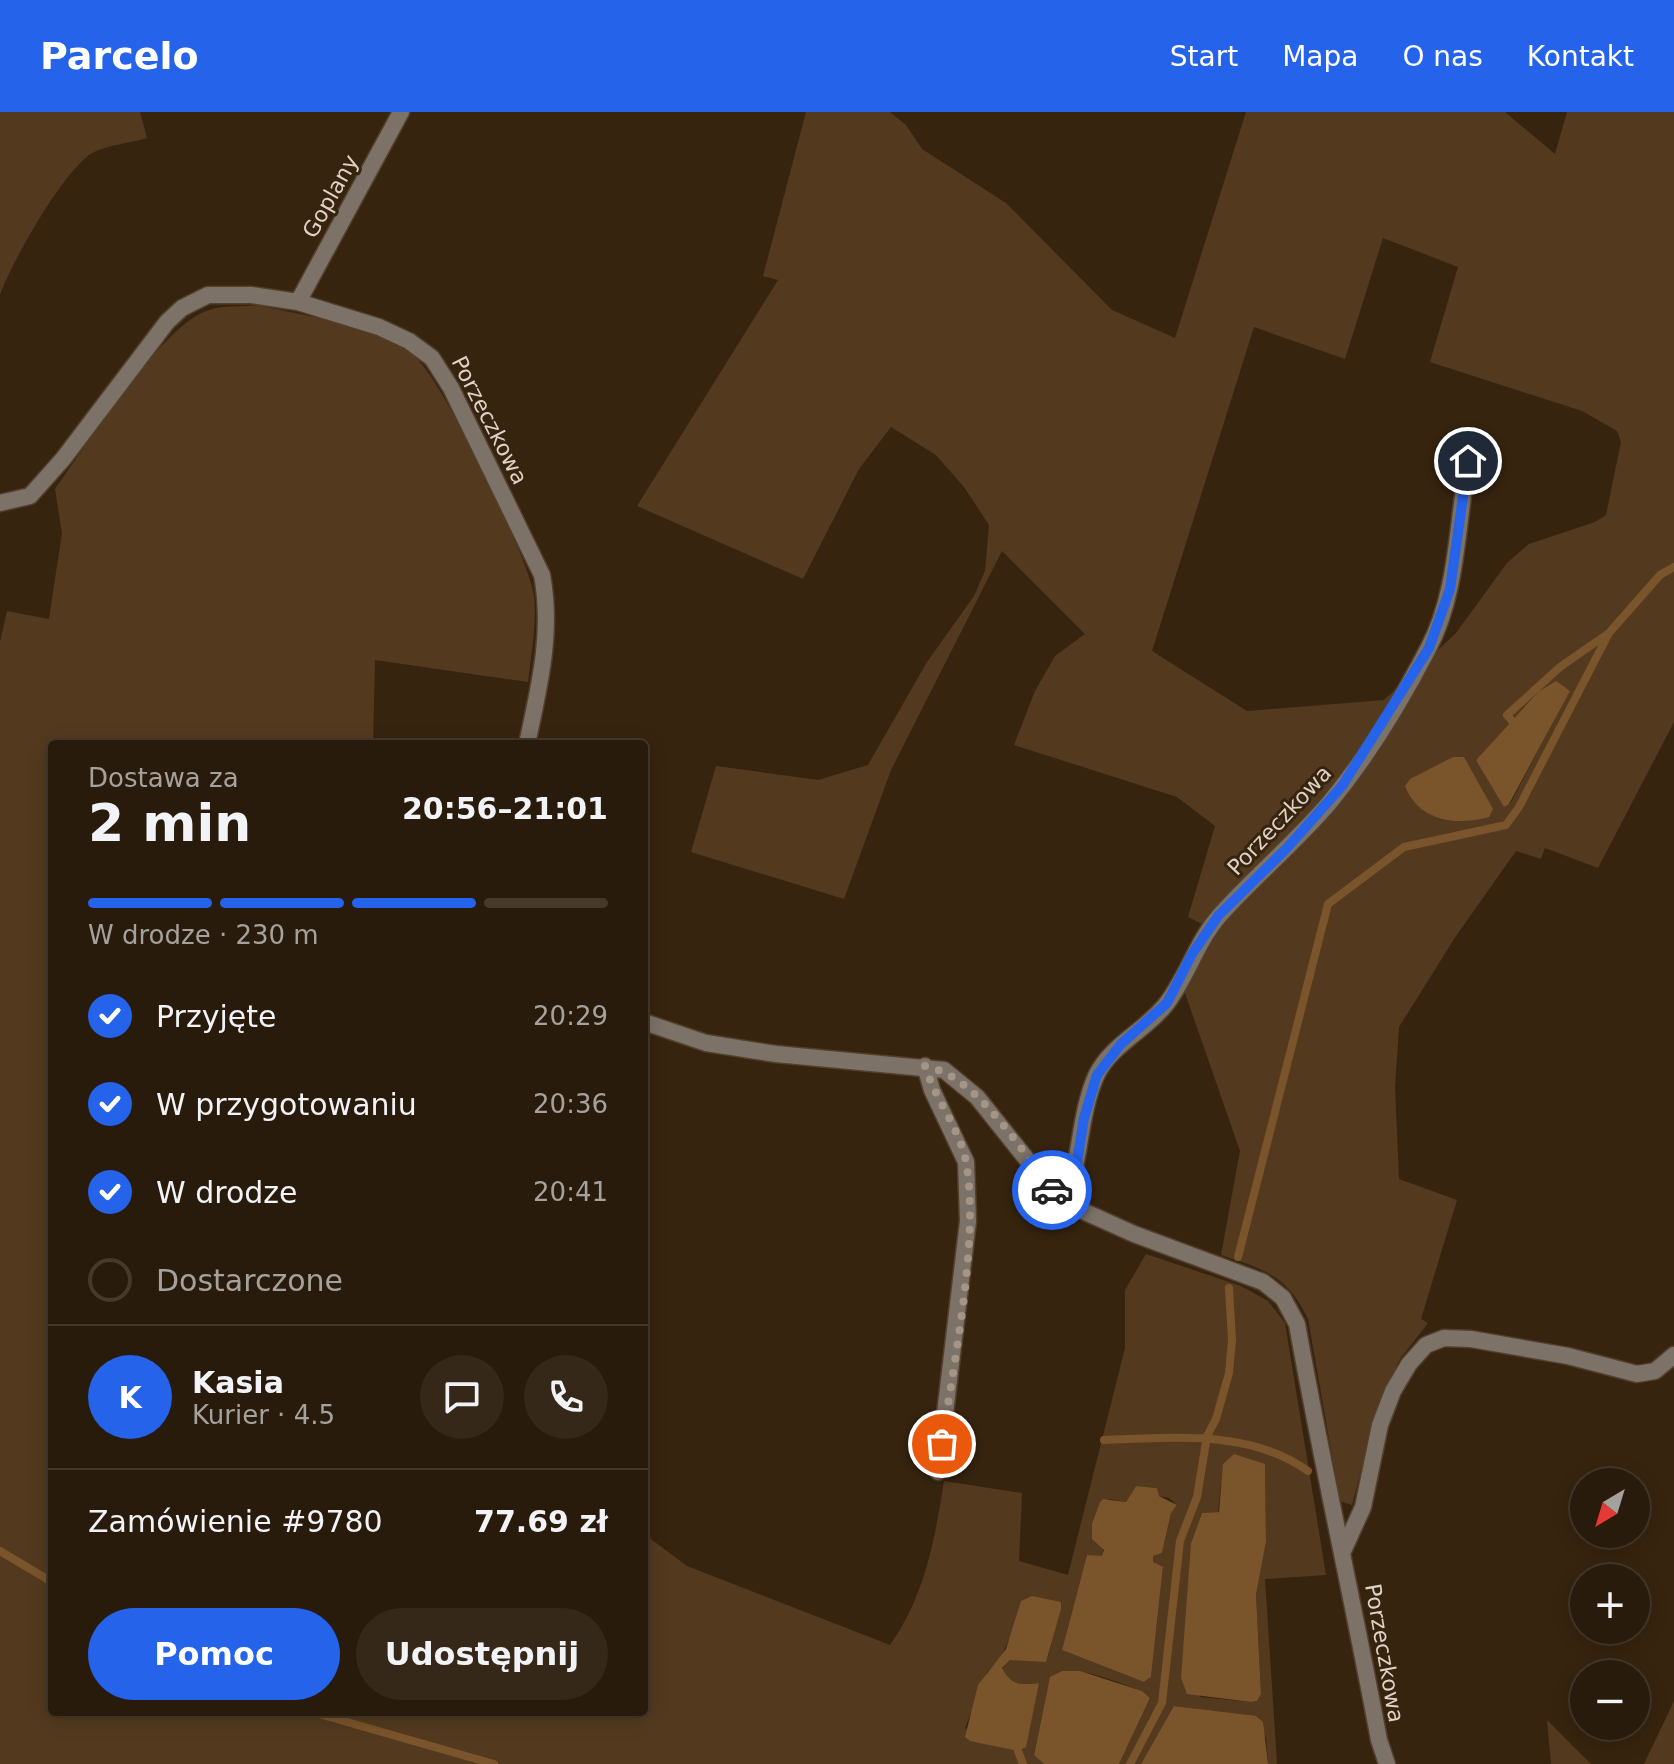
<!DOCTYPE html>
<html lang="pl">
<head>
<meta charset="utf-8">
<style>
  :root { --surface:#291b0b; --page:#352819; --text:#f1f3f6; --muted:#a5a19d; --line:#45392c; --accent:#2563eb }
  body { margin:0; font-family:"DejaVu Sans",sans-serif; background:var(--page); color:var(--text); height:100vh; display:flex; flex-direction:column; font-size:30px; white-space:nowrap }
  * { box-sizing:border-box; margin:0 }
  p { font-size:26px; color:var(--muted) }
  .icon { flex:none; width:44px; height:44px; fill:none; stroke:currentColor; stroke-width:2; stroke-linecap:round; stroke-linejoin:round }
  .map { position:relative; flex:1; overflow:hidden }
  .panel { position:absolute; left:48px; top:628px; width:600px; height:976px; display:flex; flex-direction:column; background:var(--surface); border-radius:8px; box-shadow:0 4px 20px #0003,0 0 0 2px var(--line) }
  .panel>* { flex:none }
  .needle { width:52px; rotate:218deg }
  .buttons { position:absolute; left:1570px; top:1356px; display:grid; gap:16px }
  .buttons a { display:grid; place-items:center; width:80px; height:80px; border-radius:50%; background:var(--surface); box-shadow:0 4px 20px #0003,0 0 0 2px var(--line); font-size:40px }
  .pin { position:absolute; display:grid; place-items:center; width:68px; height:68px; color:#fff; margin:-34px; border:4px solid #fff; border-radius:50%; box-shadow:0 2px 8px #0007 }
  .courier { position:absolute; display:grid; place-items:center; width:80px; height:80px; margin:-40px; border:6px solid #2563eb; border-radius:50%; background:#fff; color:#222; box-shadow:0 2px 10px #0007 }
  .overview em { font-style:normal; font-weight:800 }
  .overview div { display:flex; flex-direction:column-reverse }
  .overview { display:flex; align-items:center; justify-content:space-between; height:136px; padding:0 40px }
  h1 { font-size:52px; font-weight:800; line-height:60px }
  .bar { display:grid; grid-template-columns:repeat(4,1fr); gap:12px 8px; align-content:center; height:96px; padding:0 40px }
  .bar i { height:10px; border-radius:6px; background:var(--line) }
  .bar .selected { background:var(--accent) }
  .bar p { grid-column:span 4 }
  .line { display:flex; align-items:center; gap:20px; padding:0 40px; border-top:2px solid var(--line) }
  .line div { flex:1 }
  .round { display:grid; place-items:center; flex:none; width:84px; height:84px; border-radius:42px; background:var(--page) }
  ol { padding:0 40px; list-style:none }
  li { display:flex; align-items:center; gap:24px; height:88px }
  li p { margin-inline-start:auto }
  li .icon { padding:8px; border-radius:50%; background:var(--accent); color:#fff; stroke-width:4 }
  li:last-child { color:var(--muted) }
  li i { width:44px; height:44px; border:4px solid var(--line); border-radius:50% }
  .action { display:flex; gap:16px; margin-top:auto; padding:16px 40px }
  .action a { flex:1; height:92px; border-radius:48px; background:var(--accent); color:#fff; font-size:32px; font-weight:800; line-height:92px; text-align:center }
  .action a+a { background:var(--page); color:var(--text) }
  header { display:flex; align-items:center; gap:48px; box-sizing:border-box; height:112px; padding:0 40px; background:var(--accent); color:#fff }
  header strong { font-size:38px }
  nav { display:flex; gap:44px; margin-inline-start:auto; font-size:28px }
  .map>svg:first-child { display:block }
  .green { fill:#533a1f; fill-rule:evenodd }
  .water { fill:#7a542b }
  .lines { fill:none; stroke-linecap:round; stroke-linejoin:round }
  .stream { stroke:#7a542b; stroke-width:8 }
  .street-casing { stroke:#52402c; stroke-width:19 }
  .street { stroke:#7c7268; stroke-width:16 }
  .done { stroke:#a49586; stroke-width:8; stroke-dasharray:0 14.4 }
  .route { stroke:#2563eb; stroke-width:10 }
  .labels { text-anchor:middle; stroke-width:6; stroke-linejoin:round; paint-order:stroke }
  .street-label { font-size:22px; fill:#dfd2c6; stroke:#37240f }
</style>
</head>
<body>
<header>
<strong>Parcelo</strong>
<nav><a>Start</a><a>Mapa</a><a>O nas</a><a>Kontakt</a></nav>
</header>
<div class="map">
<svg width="1674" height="1652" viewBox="0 0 1674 1652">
  <rect width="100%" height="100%" fill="#37240f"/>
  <path class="green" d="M 0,0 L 140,0 L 147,26 C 131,31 107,33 92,41 C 63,59 11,151 0,183 Z
    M 806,0 L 890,0 L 906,13 L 922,37 L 1006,91 L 1112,198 L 1175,226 L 1246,0 L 1505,0 L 1555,42 L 1567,0 L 1674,0 L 1674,610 L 1598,756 L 1545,736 L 1541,747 L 1516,739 L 1456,824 L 1399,915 L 1395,975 L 1399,1067 L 1457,1088 L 1421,1207 L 1428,1211 L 1400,1247 L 1379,1290 L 1352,1393 L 1340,1389 L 1308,1207 C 1287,1163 1264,1157 1221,1143 L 1240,1039 L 1185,881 L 1200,844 L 1204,813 L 1188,805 L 1215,714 L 1177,685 L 1014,633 L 1035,579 L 1055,544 L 1085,522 L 1002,439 L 891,658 L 844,787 L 691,740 L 716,654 L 818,668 L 868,653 L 927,550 L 974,484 L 985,459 L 989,413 L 964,375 L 936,343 L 891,315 L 859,357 L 803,467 L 637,394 L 778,168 L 763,164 ZM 1383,126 L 1458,155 L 1430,250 L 1582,299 L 1617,319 L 1621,330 L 1606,403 L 1595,410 L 1529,432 L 1507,451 L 1456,521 L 1384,588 L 1247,599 L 1152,539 L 1254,215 L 1345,247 ZM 1570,578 L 1510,692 L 1476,648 L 1538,580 Z
    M 258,193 C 308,205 372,212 414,244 C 442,266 530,448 534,484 C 537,512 531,542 528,570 L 375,548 L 373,632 L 52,632 L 52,1600 L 644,1600 L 644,1422 L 687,1454 L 890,1533 C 925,1484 935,1427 944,1369 L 1022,1381 L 1019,1449 L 1068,1463 L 1125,1236 L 1125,1178 L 1146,1142 L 1241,1174 L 1268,1189 L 1285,1211 L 1326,1463 L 1265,1467 L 1277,1652 L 1268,1652 L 1266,1625 L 1198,1597 L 1175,1594 L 1141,1652 L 1119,1652 L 1150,1586 L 1142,1579 C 1114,1570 1078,1550 1050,1566 L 1034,1642 L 1044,1652 L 0,1652 L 0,530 L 7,499 L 49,507 L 62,421 L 55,377 C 86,335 162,212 209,198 C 223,193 243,195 258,193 ZM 1265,1352 L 1266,1430 L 1256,1483 L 1261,1582 L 1257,1589 L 1251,1590 L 1200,1585 L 1191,1431 L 1202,1401 L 1218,1400 L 1221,1372 ZM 1136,1374 L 1157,1376 L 1159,1384 L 1169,1386 L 1177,1393 L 1171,1401 L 1162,1441 L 1153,1444 L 1153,1450 L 1163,1456 L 1151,1565 L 1144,1570 L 1062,1538 L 1087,1443 L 1102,1445 C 1107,1426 1094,1408 1100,1390 L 1110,1387 L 1126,1390 ZM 1061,1490 L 1048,1545 L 1010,1548 L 1002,1557 C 1011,1574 1020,1573 1039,1571 L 1018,1639 L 992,1633 L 965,1616 L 987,1560 L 1000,1547 L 1012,1521 Z
    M 1674,1589 L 1674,1652 L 1644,1652 Z
    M 1547,1608 L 1591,1652 L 1551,1652 Z"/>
  <path class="water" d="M 1556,569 L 1570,579 L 1509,692 L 1504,695 L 1476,648 L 1538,580 Z
    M 1453,645 L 1464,645 L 1493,697 L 1489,705 C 1457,714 1419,710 1405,674 L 1410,667 Z
    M 1234,1342 L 1265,1352 L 1266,1430 L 1256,1483 L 1261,1582 L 1257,1589 L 1251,1590 L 1187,1582 L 1181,1566 L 1191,1431 L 1202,1401 L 1219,1400 L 1223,1352 Z
    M 1136,1374 L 1157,1376 L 1159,1384 L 1177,1393 L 1171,1401 L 1162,1441 L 1153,1444 L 1153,1450 L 1163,1455 L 1151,1565 L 1144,1570 L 1062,1538 L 1087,1443 L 1102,1444 L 1104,1438 L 1092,1427 L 1092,1412 L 1100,1390 L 1103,1387 L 1126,1390 Z
    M 1032,1484 L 1061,1490 L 1061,1497 L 1046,1550 L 1010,1548 L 1002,1556 C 1011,1574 1021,1573 1039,1571 L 1026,1635 L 1018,1639 L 970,1629 L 965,1625 L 978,1573 L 1006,1537 L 1021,1489 Z
    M 1062,1559 L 1080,1559 L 1142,1579 L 1150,1586 L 1119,1652 L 1044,1652 L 1034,1643 L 1050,1565 Z
    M 1174,1594 L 1256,1604 L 1263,1610 L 1268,1652 L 1141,1652 Z"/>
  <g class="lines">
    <path class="stream" d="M 1512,609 L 1507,603 L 1560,555 L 1609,521 L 1660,463 L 1674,455
      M 1238,1145 L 1328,792 L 1404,735 L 1506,713 L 1519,695 L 1609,521
      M 1104,1328 C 1172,1326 1250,1317 1308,1359
      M 0,1439 L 52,1470
      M 312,1600 L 494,1652
      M 1018,1639 L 1023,1652
      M 1130,1652 L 1162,1591 L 1180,1429 L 1197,1385 L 1207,1324 L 1216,1307 L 1229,1261 L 1232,1228 L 1229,1176"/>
    <g class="street-casing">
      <path id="street" d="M 298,190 L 401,0
        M 0,391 L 30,384 L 63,347 L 167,210 L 182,196 L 208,183 L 251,183 L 298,190 L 379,215 L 409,229 L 432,246 L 451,276 L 542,463 C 553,521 539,575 527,632
        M 644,910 L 706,931 L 776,942 L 944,958 L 977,985 L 1052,1079 L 1085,1100 L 1134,1122 L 1263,1170 L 1283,1186 L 1297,1212 C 1322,1352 1353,1489 1379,1628 L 1387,1652
        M 925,954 L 932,978 L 966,1050 L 968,1109 L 938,1360
        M 1066,1087 C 1081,1048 1079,1003 1096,964 C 1111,932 1147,918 1167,891 C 1188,863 1197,829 1220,803 C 1255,764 1296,730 1330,690 C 1367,645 1401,589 1428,537 C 1461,475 1456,399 1472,331
        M 1344,1437 L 1363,1395 L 1380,1313 L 1393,1279 L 1409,1252 L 1426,1233 L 1444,1226 L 1471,1227 L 1568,1244 L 1637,1262 L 1655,1259 L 1674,1243"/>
    </g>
    <use href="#street" class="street"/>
  </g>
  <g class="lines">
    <path class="done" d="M 942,1332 C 953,1253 980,1126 966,1050 C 960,1017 935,987 925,954 C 977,964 1020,1037 1052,1078"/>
    <path class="route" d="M 1052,1078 L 1066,1087 L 1075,1063 L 1084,1006 L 1097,963 L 1121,932 L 1167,891 L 1192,842 L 1218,804 L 1287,736 L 1342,674 L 1429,536 L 1450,477 L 1468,349"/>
  </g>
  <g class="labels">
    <g class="street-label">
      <text transform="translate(330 84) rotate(-61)" y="8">Goplany</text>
      <text transform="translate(490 308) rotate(63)" y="8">Porzeczkowa</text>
      <text transform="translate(1279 708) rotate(-47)" y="8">Porzeczkowa</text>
      <text transform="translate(1385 1541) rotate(80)" y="8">Porzeczkowa</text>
    </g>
  </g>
</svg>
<div class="buttons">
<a><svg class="needle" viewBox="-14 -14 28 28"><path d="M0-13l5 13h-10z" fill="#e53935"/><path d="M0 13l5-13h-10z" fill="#a5a19d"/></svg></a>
<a>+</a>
<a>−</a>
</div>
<div class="pin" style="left:942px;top:1332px;background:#ea580c"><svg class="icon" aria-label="bag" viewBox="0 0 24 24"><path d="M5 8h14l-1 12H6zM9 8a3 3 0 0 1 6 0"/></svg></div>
<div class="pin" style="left:1468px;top:349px;background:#1f2937"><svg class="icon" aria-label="home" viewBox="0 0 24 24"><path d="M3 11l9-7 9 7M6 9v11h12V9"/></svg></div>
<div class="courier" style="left:1052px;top:1078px"><svg class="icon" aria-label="car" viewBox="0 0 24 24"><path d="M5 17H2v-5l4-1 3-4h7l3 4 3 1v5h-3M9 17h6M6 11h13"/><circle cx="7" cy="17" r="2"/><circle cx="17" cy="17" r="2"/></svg></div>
<section class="panel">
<div class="overview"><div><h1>2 min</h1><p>Dostawa za</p></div><em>20:56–21:01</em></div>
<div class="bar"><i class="selected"></i><i class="selected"></i><i class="selected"></i><i></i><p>W drodze · 230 m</p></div>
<ol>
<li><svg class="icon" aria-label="check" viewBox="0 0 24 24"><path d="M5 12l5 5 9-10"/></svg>Przyjęte<p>20:29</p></li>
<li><svg class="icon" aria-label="check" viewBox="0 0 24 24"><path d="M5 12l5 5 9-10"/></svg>W przygotowaniu<p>20:36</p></li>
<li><svg class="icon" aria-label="check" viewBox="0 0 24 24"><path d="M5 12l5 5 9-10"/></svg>W drodze<p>20:41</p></li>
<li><i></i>Dostarczone</li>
</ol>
<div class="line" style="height:144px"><b class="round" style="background:var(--accent);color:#fff">K</b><div><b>Kasia</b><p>Kurier · 4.5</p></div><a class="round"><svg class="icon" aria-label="chat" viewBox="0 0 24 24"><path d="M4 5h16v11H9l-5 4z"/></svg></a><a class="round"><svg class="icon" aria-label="phone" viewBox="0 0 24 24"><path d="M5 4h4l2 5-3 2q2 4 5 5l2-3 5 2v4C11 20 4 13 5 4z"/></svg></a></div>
<div class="line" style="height:104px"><div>Zamówienie #9780</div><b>77.69 zł</b></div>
<div class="action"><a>Pomoc</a><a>Udostępnij</a></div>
</section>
</div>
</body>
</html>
